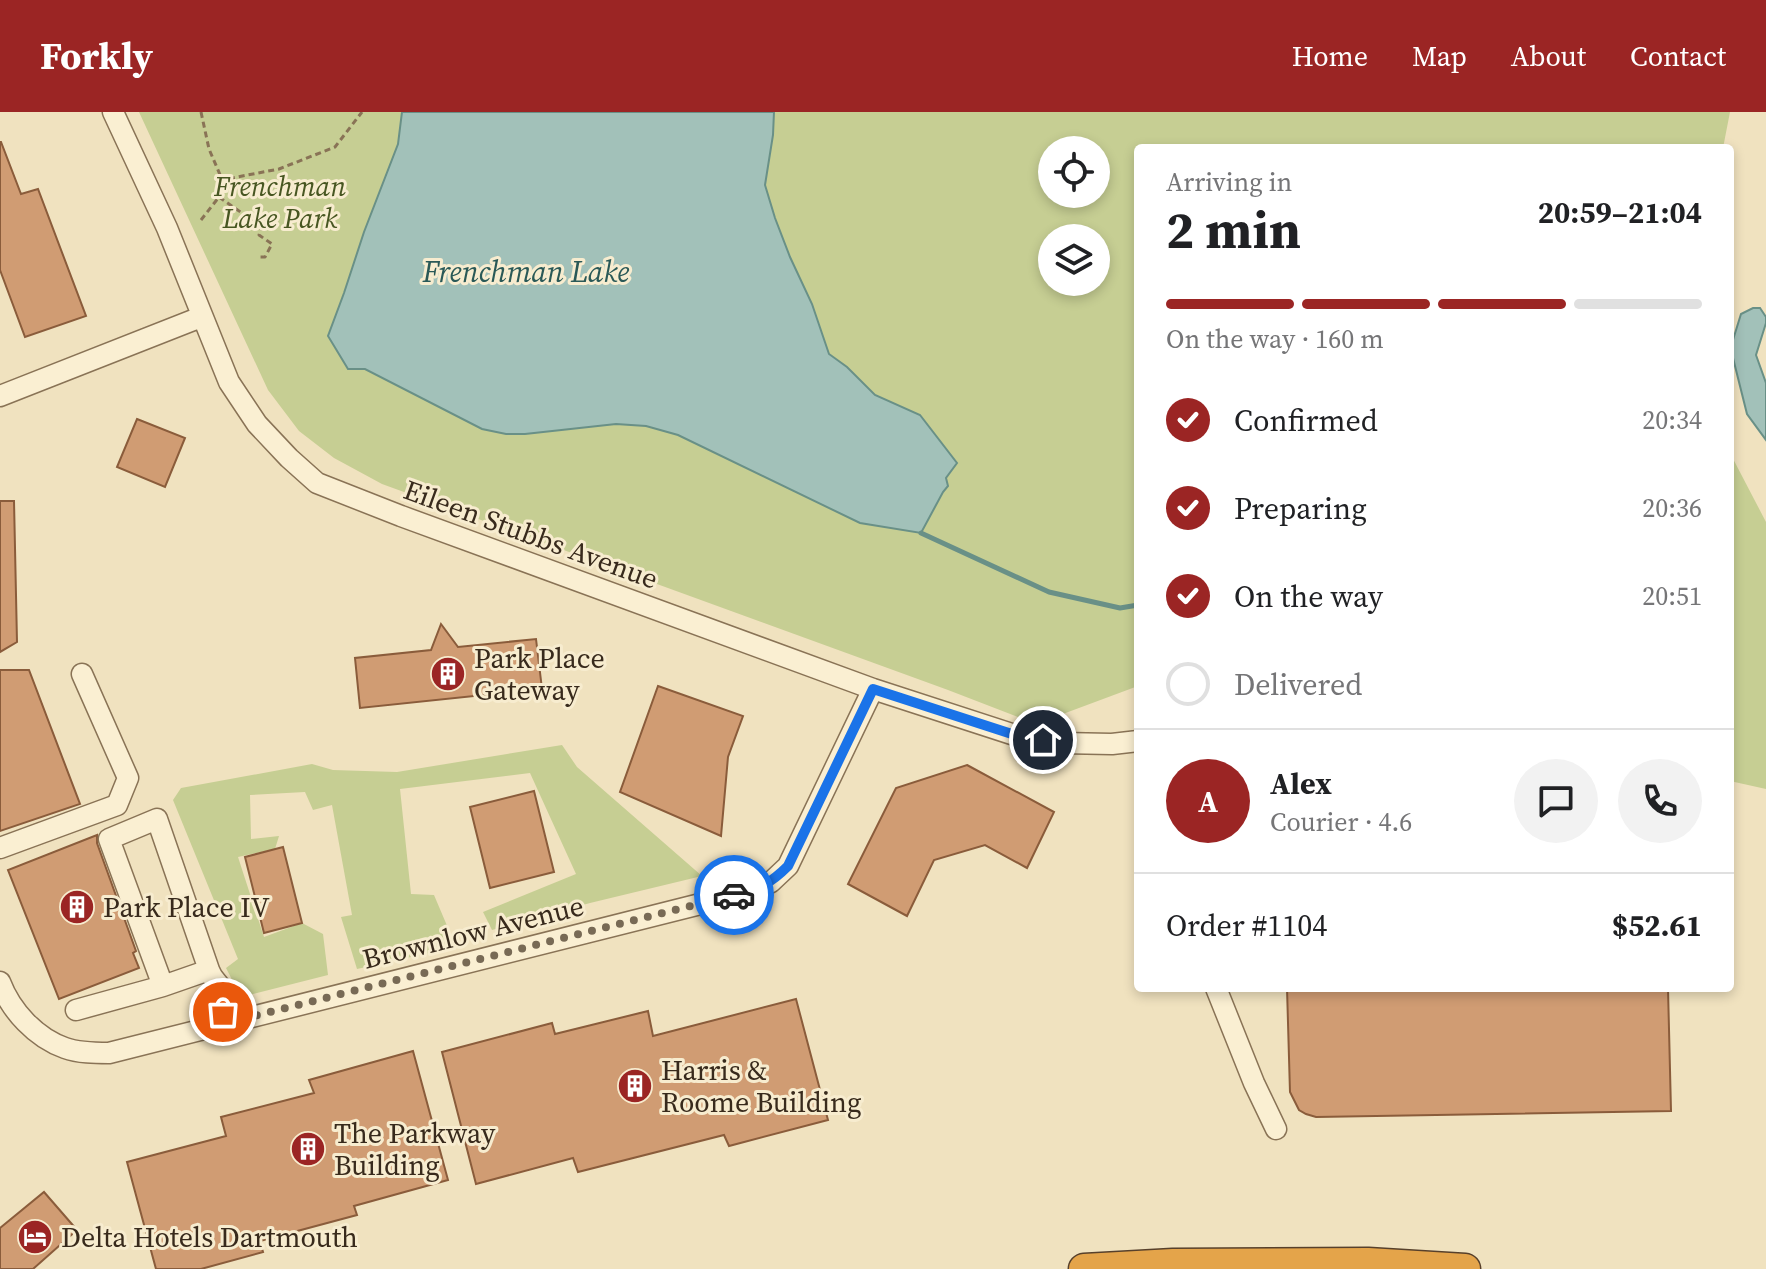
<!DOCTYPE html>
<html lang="en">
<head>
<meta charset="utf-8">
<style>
  :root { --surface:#fff; --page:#f2f2f2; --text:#202124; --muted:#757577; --line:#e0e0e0; --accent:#9b2524 }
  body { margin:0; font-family:"Source Serif 4",serif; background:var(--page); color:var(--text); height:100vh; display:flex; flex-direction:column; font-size:30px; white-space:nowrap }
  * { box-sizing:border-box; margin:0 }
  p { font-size:26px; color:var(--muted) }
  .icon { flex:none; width:44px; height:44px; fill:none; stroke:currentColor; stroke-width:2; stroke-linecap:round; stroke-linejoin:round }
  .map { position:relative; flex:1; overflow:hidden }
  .drawer { position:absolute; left:1134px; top:32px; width:600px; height:848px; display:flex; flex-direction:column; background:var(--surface); border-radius:8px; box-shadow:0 4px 12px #0003 }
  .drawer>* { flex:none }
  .fabs { position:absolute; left:1038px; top:24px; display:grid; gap:16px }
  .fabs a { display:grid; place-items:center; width:72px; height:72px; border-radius:50%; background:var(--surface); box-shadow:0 4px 12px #0003; font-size:40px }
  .pin { position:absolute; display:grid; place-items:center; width:68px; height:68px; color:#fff; margin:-34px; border:4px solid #fff; border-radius:50%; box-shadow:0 2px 8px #0007 }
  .courier { position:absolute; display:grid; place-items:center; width:80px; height:80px; margin:-40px; border:6px solid #1a73e8; border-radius:50%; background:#fff; color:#222; box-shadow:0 2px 10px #0007 }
  .headline em { font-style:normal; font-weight:700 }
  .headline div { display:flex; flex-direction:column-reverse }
  .headline { display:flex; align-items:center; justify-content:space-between; height:136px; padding:0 32px }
  h1 { font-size:52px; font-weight:700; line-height:60px }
  .bar { display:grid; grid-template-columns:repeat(4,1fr); gap:12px 8px; align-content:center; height:96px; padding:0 32px }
  .bar i { height:10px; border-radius:6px; background:var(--line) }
  .bar .active { background:var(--accent) }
  .bar p { grid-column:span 4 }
  .line { display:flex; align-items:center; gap:20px; padding:0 32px; border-top:2px solid var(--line) }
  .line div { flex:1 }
  .round { display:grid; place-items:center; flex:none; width:84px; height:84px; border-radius:42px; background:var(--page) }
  ol { padding:0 32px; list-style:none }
  li { display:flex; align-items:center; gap:24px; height:88px }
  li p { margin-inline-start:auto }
  li .icon { padding:8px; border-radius:50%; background:var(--accent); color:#fff; stroke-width:4 }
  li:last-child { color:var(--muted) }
  li i { width:44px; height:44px; border:4px solid var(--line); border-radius:50% }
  header { display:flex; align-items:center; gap:48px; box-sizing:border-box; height:112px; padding:0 40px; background:var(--accent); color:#fff }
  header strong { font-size:38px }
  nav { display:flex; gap:44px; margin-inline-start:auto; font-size:28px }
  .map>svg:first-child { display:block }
  .green { fill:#c6ce93; fill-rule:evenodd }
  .water { fill:#a2c1b9; stroke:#699087; stroke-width:2 }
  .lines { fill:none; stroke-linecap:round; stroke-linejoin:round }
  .stream { stroke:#699087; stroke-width:5 }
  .building { fill:#d09c73; stroke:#8a5c3b; stroke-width:2 }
  .minor-casing { stroke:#897356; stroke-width:23 }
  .highway-casing { stroke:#57402b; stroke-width:33 }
  .path { stroke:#897356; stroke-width:3; stroke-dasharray:6 4; stroke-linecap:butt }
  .minor { stroke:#faefd2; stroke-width:20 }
  .highway { stroke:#e4a44a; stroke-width:30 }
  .done { stroke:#786a55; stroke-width:8; stroke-dasharray:0 14.4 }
  .route { stroke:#1a73e8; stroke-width:10 }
  .labels { text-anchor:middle; stroke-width:6; stroke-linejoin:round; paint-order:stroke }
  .park-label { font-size:28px; font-style:italic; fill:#475621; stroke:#f7eccf }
  .street-label { font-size:28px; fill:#382a1c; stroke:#f7eccf }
  .poi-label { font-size:28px; fill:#382a1c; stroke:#f7eccf; text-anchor:start }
  .water-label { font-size:30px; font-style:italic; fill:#2a5957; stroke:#f7eccf }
</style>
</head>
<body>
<header>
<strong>Forkly</strong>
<nav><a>Home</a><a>Map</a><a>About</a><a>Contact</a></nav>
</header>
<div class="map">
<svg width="1766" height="1157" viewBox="0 0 1766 1157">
  <rect width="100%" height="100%" fill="#f0e2bf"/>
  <path class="green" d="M 139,0 L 402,0 L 398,32 L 364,120 L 344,182 L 328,223 L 348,257 L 365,257 L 482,317 L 506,322 L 525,322 L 616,312 L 646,314 L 678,323 L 860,411 L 921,421 L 943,380 L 948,374 L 920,303 L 875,283 L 847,255 L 829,242 L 812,192 L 790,145 L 775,106 L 765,73 L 773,23 L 774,0 L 1730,0 L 1723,36 L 1138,36 L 1138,574 L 1036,612 L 948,578 L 382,372 L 334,346 L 299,319 L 268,278 ZM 1052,38 L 1096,38 L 1096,82 L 1052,82 ZM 1052,126 L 1096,126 L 1096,170 L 1052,170 Z
    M 1730,341 L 1766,410 L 1766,677 L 1730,669 Z
    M 562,633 L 577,655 L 702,764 L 590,791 L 492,818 L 483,800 L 576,762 L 530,661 L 400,677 L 411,782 L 434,783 L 448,816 L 447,837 L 357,857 L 341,805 L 352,803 L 332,693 L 313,698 L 305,680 L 250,683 L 251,727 L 279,724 L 275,737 L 238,745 L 264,825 L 302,811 L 323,822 L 328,863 L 241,885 L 226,856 L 238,847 L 173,688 L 181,676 L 312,652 L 333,658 L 397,660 Z"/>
  <path class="water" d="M 402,0 L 774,0 L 773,23 L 765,73 L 775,106 L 790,145 L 812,192 L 829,242 L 847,255 L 875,283 L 920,303 L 957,351 L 946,366 L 948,374 L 943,380 L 921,421 L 860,411 L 678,323 L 646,314 L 616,312 L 525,322 L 506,322 L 482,317 L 365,257 L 348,257 L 328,224 L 344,181 L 364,120 L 398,32 Z
    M 1753,196 L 1760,196 L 1766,205 L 1766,211 L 1756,243 L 1766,271 L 1766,328 L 1747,302 L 1733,246 L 1732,231 L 1741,202 Z"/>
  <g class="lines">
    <path class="stream" d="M 921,421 L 1049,480 L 1120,496 L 1138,493"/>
  </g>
  <path class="building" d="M 0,30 L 1,30 L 21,82 L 38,77 L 86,204 L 25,225 L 0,158 Z
    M 137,307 L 185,326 L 165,375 L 117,355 Z
    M 0,389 L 14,389 L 17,530 L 0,540 Z
    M 441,512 L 458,535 L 536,527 L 542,577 L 360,596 L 355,546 L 431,538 Z
    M 0,558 L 29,558 L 80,692 L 0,719 Z
    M 658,574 L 743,604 L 728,645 L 721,724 L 620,680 Z
    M 967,653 L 1054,700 L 1027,756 L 985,733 L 934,748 L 907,804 L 848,772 L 896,676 Z
    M 534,679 L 554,760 L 490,776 L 470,695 Z
    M 97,723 L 97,731 L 136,839 L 133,841 L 139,856 L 59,887 L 8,758 Z
    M 283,735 L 302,811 L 264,821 L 245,745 Z
    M 1287,876 L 1668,876 L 1671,999 L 1316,1005 L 1306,1002 L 1299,998 L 1290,980 Z
    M 796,887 L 828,1008 L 729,1034 L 724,1023 L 578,1060 L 573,1046 L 476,1072 L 442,940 L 552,911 L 555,922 L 648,899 L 653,924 Z
    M 413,939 L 448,1068 L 354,1094 L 357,1103 L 260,1129 L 263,1140 L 201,1157 L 156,1157 L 127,1050 L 226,1024 L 221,1005 L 314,981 L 309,968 Z
    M 44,1080 L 77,1118 L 33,1157 L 0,1157 L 0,1116 Z"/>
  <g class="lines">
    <g class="minor-casing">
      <path id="minor" d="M 113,0 L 167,116 L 229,270 L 257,312 L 289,346 L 317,371 L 401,404 L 873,577 L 1024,626 L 1061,631 L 1112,632 L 1138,629
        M 0,284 L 201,205
        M 0,736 L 117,693 L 128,666 L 82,562
        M 209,858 L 163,874 L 109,727 L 157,707 L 209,858 C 212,867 217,869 221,876 C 228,887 223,899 226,911
        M 0,870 C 11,899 36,926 65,936 C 79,941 95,941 109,941 L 756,778 L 771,770 L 788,754 L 873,577
        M 1216,876 L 1254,971 L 1276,1017
        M 76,898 L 163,874"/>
    </g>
    <g class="highway-casing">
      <path id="highway" d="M 1084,1157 L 1173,1152 L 1368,1151 L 1465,1157"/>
    </g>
    <path class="path" d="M 201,0 L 209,37 L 224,72
      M 219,85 L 262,115 L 259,123 L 272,132 L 265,145 L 257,145
      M 201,108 L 219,85 L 224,72 L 232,66 L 279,57 L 335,35 L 362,0"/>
    <use href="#minor" class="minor"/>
    <use href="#highway" class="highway"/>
  </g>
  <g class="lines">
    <path class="done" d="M 223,900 L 226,911 L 734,783"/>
    <path class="route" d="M 734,783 C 759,777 770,772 788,754 L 873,577 L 1024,626 L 1043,628"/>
  </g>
  <defs>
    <g id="building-disc" transform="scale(1.8)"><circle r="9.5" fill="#9b2524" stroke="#f7eccf"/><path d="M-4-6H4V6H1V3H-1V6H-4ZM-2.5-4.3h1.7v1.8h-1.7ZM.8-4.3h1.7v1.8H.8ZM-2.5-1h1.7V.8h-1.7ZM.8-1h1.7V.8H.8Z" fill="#fff"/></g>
    <g id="hotel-disc" transform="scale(1.8)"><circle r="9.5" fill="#9b2524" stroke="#f7eccf"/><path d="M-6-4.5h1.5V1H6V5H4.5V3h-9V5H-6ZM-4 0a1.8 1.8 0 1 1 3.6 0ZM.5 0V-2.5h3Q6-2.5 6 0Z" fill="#fff"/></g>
  </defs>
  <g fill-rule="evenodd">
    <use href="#building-disc" x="448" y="562"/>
    <use href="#building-disc" x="77" y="795"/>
    <use href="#building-disc" x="635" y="974"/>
    <use href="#building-disc" x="308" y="1037"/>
    <use href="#hotel-disc" x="35" y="1125"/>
  </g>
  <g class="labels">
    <g class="park-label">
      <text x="280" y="84">Frenchman<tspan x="280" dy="32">Lake Park</tspan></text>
    </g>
    <g class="street-label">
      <text transform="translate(531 422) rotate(20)" y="10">Eileen Stubbs Avenue</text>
      <text transform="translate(473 820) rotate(-14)" y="10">Brownlow Avenue</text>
    </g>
    <g class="poi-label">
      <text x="474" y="556">Park Place<tspan x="474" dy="32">Gateway</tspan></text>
      <text x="103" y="805">Park Place IV</text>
      <text x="661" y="968">Harris &amp;<tspan x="661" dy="32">Roome Building</tspan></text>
      <text x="334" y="1031">The Parkway<tspan x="334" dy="32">Building</tspan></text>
      <text x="61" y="1135">Delta Hotels Dartmouth</text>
    </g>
    <g class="water-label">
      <text x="526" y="170">Frenchman Lake</text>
    </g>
  </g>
</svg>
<div class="fabs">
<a><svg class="icon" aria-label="locate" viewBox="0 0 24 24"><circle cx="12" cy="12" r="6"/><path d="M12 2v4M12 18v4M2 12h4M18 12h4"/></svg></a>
<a><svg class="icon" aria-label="layers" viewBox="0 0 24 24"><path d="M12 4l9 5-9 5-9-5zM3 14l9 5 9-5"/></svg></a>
</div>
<div class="pin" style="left:223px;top:900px;background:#ea580c"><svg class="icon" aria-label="bag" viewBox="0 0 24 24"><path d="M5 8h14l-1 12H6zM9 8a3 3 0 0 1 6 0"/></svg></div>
<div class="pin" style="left:1043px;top:628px;background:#1f2937"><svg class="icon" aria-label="home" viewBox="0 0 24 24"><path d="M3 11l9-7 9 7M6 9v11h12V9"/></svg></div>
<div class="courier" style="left:734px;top:783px"><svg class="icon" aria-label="car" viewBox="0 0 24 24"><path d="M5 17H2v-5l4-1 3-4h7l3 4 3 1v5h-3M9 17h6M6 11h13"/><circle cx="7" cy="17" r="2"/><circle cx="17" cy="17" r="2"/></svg></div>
<section class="drawer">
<div class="headline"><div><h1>2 min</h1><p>Arriving in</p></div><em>20:59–21:04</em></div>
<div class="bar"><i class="active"></i><i class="active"></i><i class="active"></i><i></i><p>On the way · 160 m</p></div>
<ol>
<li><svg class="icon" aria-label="check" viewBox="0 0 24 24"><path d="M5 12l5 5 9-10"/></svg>Confirmed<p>20:34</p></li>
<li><svg class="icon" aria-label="check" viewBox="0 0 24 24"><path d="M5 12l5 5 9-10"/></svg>Preparing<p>20:36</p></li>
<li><svg class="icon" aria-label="check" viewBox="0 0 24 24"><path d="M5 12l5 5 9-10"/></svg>On the way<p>20:51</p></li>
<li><i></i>Delivered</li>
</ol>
<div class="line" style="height:144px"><b class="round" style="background:var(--accent);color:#fff">A</b><div><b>Alex</b><p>Courier · 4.6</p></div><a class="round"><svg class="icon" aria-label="chat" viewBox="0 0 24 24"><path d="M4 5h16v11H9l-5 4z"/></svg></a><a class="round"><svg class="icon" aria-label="phone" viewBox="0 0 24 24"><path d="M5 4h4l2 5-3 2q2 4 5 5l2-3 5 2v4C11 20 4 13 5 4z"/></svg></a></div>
<div class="line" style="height:104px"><div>Order #1104</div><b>$52.61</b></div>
</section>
</div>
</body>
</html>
